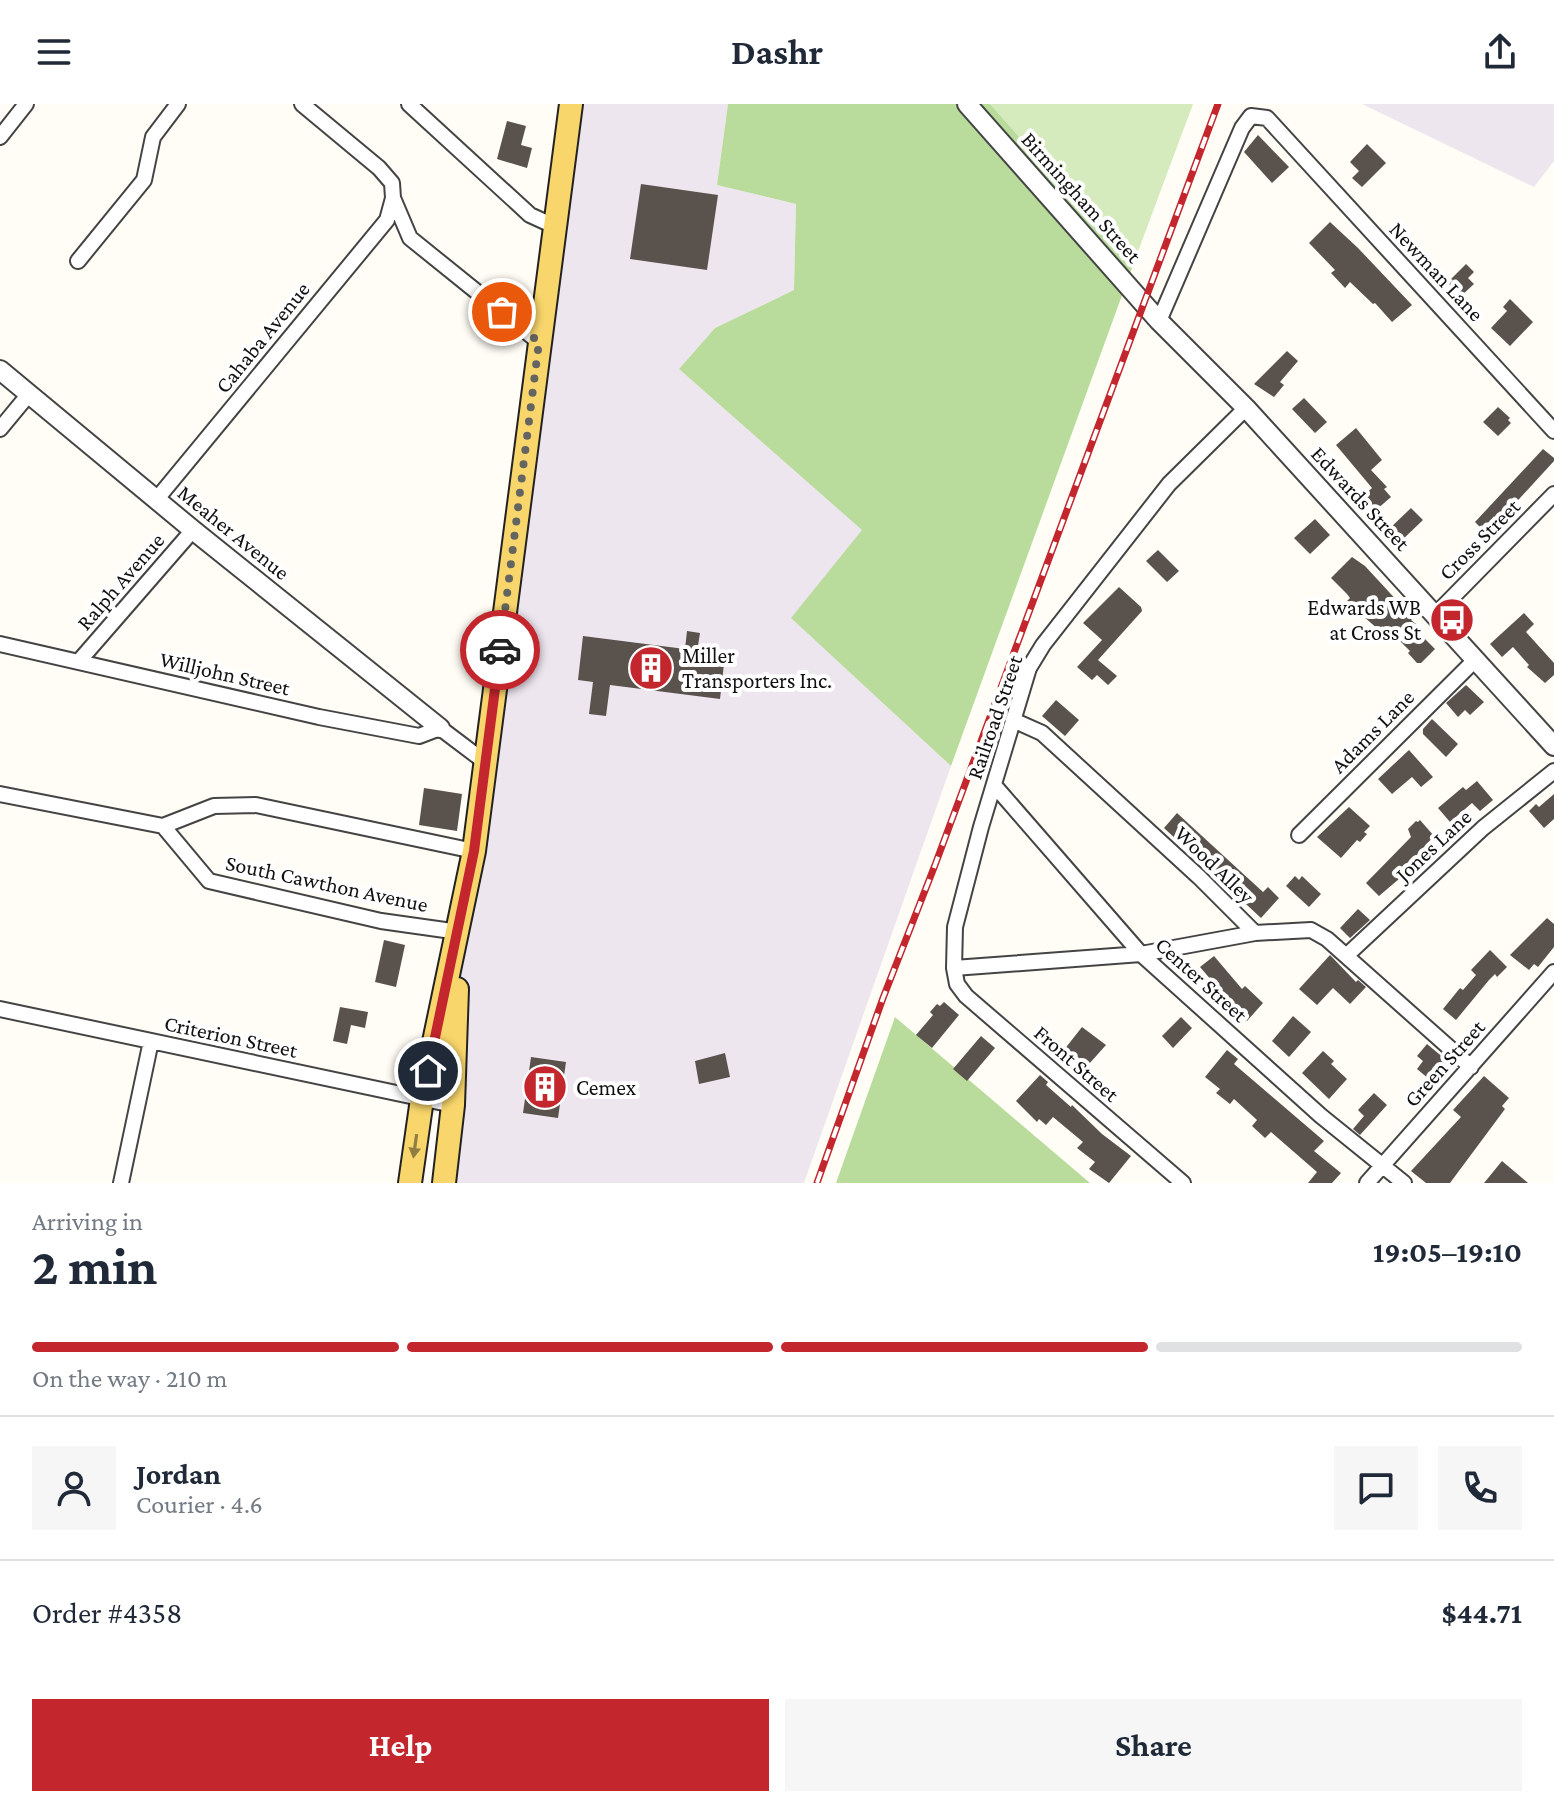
<!DOCTYPE html>
<html lang="en">
<head>
<meta charset="utf-8">
<style>
  :root { --surface:#fff; --page:#f6f6f7; --text:#1f2937; --muted:#747a83; --line:#e0e1e3; --accent:#c4262e }
  body { margin:0; font-family:"Crimson Pro",serif; background:var(--page); color:var(--text); height:100vh; display:flex; flex-direction:column; font-size:30px; white-space:nowrap }
  * { box-sizing:border-box; margin:0 }
  p { font-size:26px; color:var(--muted) }
  .icon { flex:none; width:44px; height:44px; fill:none; stroke:currentColor; stroke-width:2; stroke-linecap:round; stroke-linejoin:round }
  .map { position:relative; height:1079px; overflow:hidden }
  .details { display:flex; flex-direction:column; background:var(--surface); flex:1 }
  .details>* { flex:none }
  .pin { position:absolute; display:grid; place-items:center; width:68px; height:68px; color:#fff; margin:-34px; border:4px solid #fff; border-radius:50%; box-shadow:0 2px 8px #0007 }
  .courier { position:absolute; display:grid; place-items:center; width:80px; height:80px; margin:-40px; border:6px solid #c4262e; border-radius:50%; background:#fff; color:#222; box-shadow:0 2px 10px #0007 }
  .summary em { font-style:normal; font-weight:700 }
  .summary div { display:flex; flex-direction:column-reverse }
  .summary { display:flex; align-items:center; justify-content:space-between; height:136px; padding:0 32px }
  h1 { font-size:52px; font-weight:700; line-height:60px }
  .bar { display:grid; grid-template-columns:repeat(4,1fr); gap:12px 8px; align-content:center; height:96px; padding:0 32px }
  .bar i { height:10px; border-radius:6px; background:var(--line) }
  .bar .selected { background:var(--accent) }
  .bar p { grid-column:span 4 }
  .line { display:flex; align-items:center; gap:20px; padding:0 32px; border-top:2px solid var(--line) }
  .line div { flex:1 }
  .round { display:grid; place-items:center; flex:none; width:84px; height:84px; border-radius:0px; background:var(--page) }
  .cta { display:flex; gap:16px; margin-top:auto; padding:16px 32px }
  .cta a { flex:1; height:92px; border-radius:0px; background:var(--accent); color:#fff; font-size:32px; font-weight:700; line-height:92px; text-align:center }
  .cta a+a { background:var(--page); color:var(--text) }
  header { display:flex; justify-content:space-between; align-items:center; height:104px; padding:0 32px; background:var(--surface); font-size:36px; font-weight:700 }
  .map>svg:first-child { display:block }
  .industrial { fill:#eee6ef }
  .green { fill:#d5ebbd }
  .forest { fill:#b9dc9c }
  .building { fill:#5a524d }
  .lines { fill:none; stroke-linecap:round; stroke-linejoin:round }
  .minor-casing { stroke:#444; stroke-width:18 }
  .tertiary-casing { stroke:#444; stroke-width:22 }
  .primary-casing { stroke:#222; stroke-width:26 }
  .minor { stroke:#fff; stroke-width:14 }
  .tertiary { stroke:#fff; stroke-width:18 }
  .primary { stroke:#f9d66b; stroke-width:22 }
  .rail-casing { stroke:#c4262e; stroke-width:7 }
  .rail { stroke:#fff; stroke-width:4; stroke-dasharray:12; stroke-linecap:butt }
  .oneway { fill:#917d42 }
  .done { stroke:#646461; stroke-width:8; stroke-dasharray:0 14.4 }
  .route { stroke:#c4262e; stroke-width:10 }
  .labels { text-anchor:middle; stroke-width:8; stroke-linejoin:round; paint-order:stroke }
  .street-label { font-size:22px; fill:#111; stroke:#fff }
  .poi-label { font-size:22px; fill:#111; stroke:#fff; text-anchor:start }
</style>
</head>
<body>
<header><svg class="icon" aria-label="menu" viewBox="0 0 24 24"><path d="M4 6h16M4 12h16M4 18h16"/></svg>Dashr<svg class="icon" aria-label="share" viewBox="0 0 24 24"><path d="M12 15V3M7 8l5-5 5 5M5 13v7h14v-7"/></svg></header>
<div class="map">
<svg width="1554" height="1079" viewBox="0 0 1554 1079">
  <rect width="100%" height="100%" fill="#fffdf5"/>
  <path class="industrial" d="M 581,0 L 728,0 L 717,81 L 796,100 L 794,186 L 715,224 L 679,265 L 863,426 L 792,514 L 951,662 L 804,1079 L 432,1079 Z
    M 1362,0 L 1554,0 L 1554,57 L 1534,83 Z"/>
  <path class="green" d="M 990,0 L 1193,0 L 1133,161 Z"/>
  <path class="forest" d="M 728,0 L 990,0 L 1133,161 L 951,662 L 791,514 L 862,426 L 679,265 L 715,224 L 794,186 L 796,100 L 717,81 Z
    M 895,913 L 1090,1079 L 836,1079 Z"/>
  <path class="building" d="M 507,17 L 526,22 L 521,41 L 532,44 L 527,64 L 497,55 Z
    M 1258,31 L 1289,63 L 1272,79 L 1244,48 Z
    M 1367,40 L 1386,59 L 1362,83 L 1352,74 L 1359,67 L 1350,58 Z
    M 641,80 L 718,91 L 707,166 L 630,155 Z
    M 1330,118 L 1358,144 L 1412,201 L 1392,218 L 1375,199 L 1373,200 L 1350,178 L 1345,184 L 1331,169 L 1335,166 L 1309,139 Z
    M 1466,160 L 1474,168 L 1468,174 L 1474,180 L 1461,192 L 1449,180 L 1453,176 L 1451,175 Z
    M 1510,195 L 1533,218 L 1510,242 L 1491,224 L 1507,207 L 1503,203 Z
    M 1287,247 L 1298,257 L 1280,278 L 1284,281 L 1274,293 L 1254,280 Z
    M 1304,294 L 1327,318 L 1315,329 L 1292,305 Z
    M 1498,303 L 1510,314 L 1508,316 L 1511,319 L 1498,332 L 1483,318 Z
    M 1356,324 L 1382,356 L 1371,366 L 1387,383 L 1384,385 L 1391,393 L 1368,413 L 1355,399 L 1372,384 L 1336,341 Z
    M 1543,345 L 1554,354 L 1554,357 L 1487,430 L 1475,418 Z
    M 1411,404 L 1423,416 L 1400,438 L 1388,426 Z
    M 1315,415 L 1330,431 L 1310,450 L 1294,434 Z
    M 1158,446 L 1179,467 L 1167,478 L 1146,457 Z
    M 1352,453 L 1365,462 L 1413,514 L 1411,516 L 1416,520 L 1413,523 L 1435,545 L 1421,559 L 1417,559 L 1408,549 L 1410,547 L 1395,532 L 1393,533 L 1382,522 L 1379,526 L 1355,505 L 1347,497 L 1350,494 L 1347,490 L 1331,474 Z
    M 1119,483 L 1141,503 L 1142,507 L 1098,556 L 1117,572 L 1108,581 L 1097,571 L 1092,576 L 1077,563 L 1102,536 L 1083,519 Z
    M 1524,509 L 1534,520 L 1526,528 L 1554,559 L 1554,571 L 1545,579 L 1527,563 L 1529,561 L 1513,543 L 1502,553 L 1490,540 Z
    M 687,527 L 700,529 L 697,548 L 725,551 L 720,595 L 610,581 L 606,612 L 589,610 L 593,578 L 578,576 L 583,532 L 685,545 Z
    M 1466,581 L 1484,598 L 1470,611 L 1465,606 L 1458,613 L 1446,599 Z
    M 1056,596 L 1079,616 L 1065,632 L 1042,612 Z
    M 1432,615 L 1458,640 L 1446,653 L 1423,630 L 1423,625 Z
    M 1409,646 L 1433,673 L 1421,683 L 1412,673 L 1392,690 L 1378,675 Z
    M 1477,677 L 1493,696 L 1480,707 L 1472,699 L 1450,718 L 1438,704 L 1463,683 L 1466,686 Z
    M 424,684 L 462,690 L 457,727 L 419,721 Z
    M 1554,690 L 1554,715 L 1544,724 L 1529,707 L 1536,700 L 1539,703 Z
    M 1349,703 L 1370,722 L 1364,728 L 1367,730 L 1360,738 L 1357,736 L 1341,754 L 1317,733 Z
    M 1177,709 L 1263,788 L 1268,783 L 1279,794 L 1261,814 L 1164,724 Z
    M 1420,716 L 1434,732 L 1397,773 L 1399,775 L 1379,792 L 1366,779 L 1411,733 L 1408,725 L 1416,717 L 1418,718 Z
    M 1295,772 L 1299,776 L 1302,772 L 1321,790 L 1309,803 L 1286,782 Z
    M 1358,805 L 1370,816 L 1350,834 L 1340,824 Z
    M 1547,814 L 1554,820 L 1554,843 L 1538,863 L 1534,860 L 1529,866 L 1510,851 Z
    M 384,836 L 405,841 L 396,883 L 375,878 Z
    M 1490,846 L 1507,863 L 1497,873 L 1495,870 L 1489,876 L 1456,916 L 1443,905 L 1460,884 L 1463,886 L 1476,871 L 1471,866 Z
    M 1330,851 L 1356,878 L 1358,876 L 1366,883 L 1350,900 L 1333,884 L 1317,901 L 1299,885 Z
    M 1214,852 L 1242,885 L 1245,882 L 1263,899 L 1247,917 L 1228,900 L 1230,898 L 1200,863 Z
    M 944,898 L 959,911 L 932,944 L 916,931 L 933,911 L 930,908 L 937,900 L 940,902 Z
    M 340,903 L 368,908 L 365,924 L 351,921 L 347,940 L 333,937 Z
    M 1293,912 L 1311,928 L 1289,953 L 1272,937 Z
    M 1181,913 L 1192,924 L 1173,944 L 1162,932 Z
    M 1082,923 L 1106,941 L 1080,970 L 1060,951 Z
    M 981,932 L 995,944 L 967,977 L 953,965 Z
    M 1427,940 L 1451,960 L 1435,980 L 1417,965 L 1423,957 L 1417,952 Z
    M 1227,946 L 1238,955 L 1234,960 L 1324,1037 L 1314,1047 L 1341,1069 L 1332,1079 L 1308,1079 L 1317,1068 L 1271,1028 L 1265,1034 L 1252,1022 L 1257,1016 L 1234,995 L 1230,1000 L 1216,989 L 1220,985 L 1205,973 Z
    M 1323,947 L 1334,957 L 1331,960 L 1347,975 L 1329,995 L 1302,969 Z
    M 725,949 L 730,973 L 699,980 L 695,957 Z
    M 531,953 L 566,958 L 558,1014 L 523,1009 Z
    M 1040,971 L 1048,978 L 1046,981 L 1071,1003 L 1072,1001 L 1102,1030 L 1131,1052 L 1109,1079 L 1089,1065 L 1095,1058 L 1077,1044 L 1083,1038 L 1053,1013 L 1046,1021 L 1039,1015 L 1037,1018 L 1016,997 Z
    M 1484,972 L 1509,994 L 1502,1002 L 1505,1005 L 1450,1079 L 1426,1079 L 1411,1067 L 1461,1013 L 1453,1006 Z
    M 1374,989 L 1387,1001 L 1360,1031 L 1353,1025 L 1364,1012 L 1358,1006 Z
    M 1502,1057 L 1528,1079 L 1484,1079 Z"/>
  <g class="lines">
    <g class="minor-casing">
      <path id="minor" d="M 302,0 L 379,64 L 392,79 L 393,94 L 410,134 L 539,238
        M 409,0 L 530,111 L 554,122
        M 0,33 L 26,0
        M 78,157 L 144,76 L 153,33 L 178,0
        M 1159,217 L 1242,24 L 1251,12 L 1267,14 L 1554,327
        M 0,325 L 29,290
        M 156,396 L 387,116 L 393,94
        M 1436,510 L 1554,390
        M 0,540 L 319,613 L 419,632 L 440,624 L 485,658
        M 80,556 L 193,426
        M 1013,616 L 1042,629 L 1199,773 L 1255,829 L 1311,826 L 1327,835 L 1471,963
        M 994,681 L 1141,850 L 1321,1012 L 1404,1079
        M 0,690 L 163,722
        M 163,722 L 209,777 L 381,817 L 459,828
        M 163,722 L 214,702 L 256,701 L 474,747
        M 1299,731 L 1476,555
        M 1346,852 L 1483,724 L 1554,667
        M 954,864 L 1141,850 L 1255,829
        M 0,905 L 453,1001
        M 121,1079 L 151,937
        M 1183,1079 L 966,892 L 957,880 L 954,864 L 955,823 L 981,723 L 1029,564 L 1043,541 L 1169,380 L 1246,304
        M 1367,1079 L 1554,868"/>
    </g>
    <g class="tertiary-casing">
      <path id="tertiary" d="M 967,0 L 1159,217 L 1246,304 L 1554,642
        M 0,266 L 193,426 L 440,624"/>
    </g>
    <g class="primary-casing">
      <path id="primary" d="M 410,1079 L 422,995 L 474,747 L 571,0
        M 444,1079 L 453,1001 L 457,885"/>
    </g>
    <use href="#minor" class="minor"/>
    <use href="#tertiary" class="tertiary"/>
    <use href="#primary" class="primary"/>
    <g class="rail-casing">
      <path id="rail" d="M 817,1079 L 883,894 L 935,761 L 1218,0"/>
    </g>
    <use href="#rail" class="rail"/>
  </g>
  <defs><path id="oneway-solid" d="M-6-.8H1V-3.2L6.5 0L1 3.2V.8H-6Z" transform="scale(2)"/></defs>
  <use class="oneway" href="#oneway-solid" transform="translate(415 1042) rotate(98)"/>
  <g class="lines">
    <path class="done" d="M 500,546 L 539,238 L 502,208"/>
    <path class="route" d="M 428,967 L 474,747 L 500,546"/>
  </g>
  <defs>
    <g id="bus-disc" transform="scale(2.3)"><circle r="9.5" fill="#c4262e" stroke="#fff"/><path d="M-5-6H5V4H4V6H2V4H-2V6H-4V4H-5ZM-3.5-4V0h7V-4ZM-3.5 1.2v1.5H-2V1.2ZM2 1.2v1.5H3.5V1.2Z" fill="#fff"/></g>
    <g id="building-disc" transform="scale(2.3)"><circle r="9.5" fill="#c4262e" stroke="#fff"/><path d="M-4-6H4V6H1V3H-1V6H-4ZM-2.5-4.3h1.7v1.8h-1.7ZM.8-4.3h1.7v1.8H.8ZM-2.5-1h1.7V.8h-1.7ZM.8-1h1.7V.8H.8Z" fill="#fff"/></g>
  </defs>
  <g fill-rule="evenodd">
    <use href="#bus-disc" x="1452" y="516"/>
    <use href="#building-disc" x="651" y="564"/>
    <use href="#building-disc" x="545" y="983"/>
  </g>
  <g class="labels">
    <g class="street-label">
      <text transform="translate(1082 93) rotate(48)" y="8">Birmingham Street</text>
      <text transform="translate(1437 167) rotate(47)" y="8">Newman Lane</text>
      <text transform="translate(262 233) rotate(-51)" y="8">Cahaba Avenue</text>
      <text transform="translate(1361 394) rotate(47)" y="8">Edwards Street</text>
      <text transform="translate(234 428) rotate(39)" y="8">Meaher Avenue</text>
      <text transform="translate(1479 435) rotate(-45)" y="8">Cross Street</text>
      <text transform="translate(120 477) rotate(-49)" y="8">Ralph Avenue</text>
      <text transform="translate(225 569) rotate(13)" y="8">Willjohn Street</text>
      <text transform="translate(994 613) rotate(-71)" y="8">Railroad Street</text>
      <text transform="translate(1372 627) rotate(-45)" y="8">Adams Lane</text>
      <text transform="translate(1433 741) rotate(-43)" y="8">Jones Lane</text>
      <text transform="translate(1215 760) rotate(44)" y="8">Wood Alley</text>
      <text transform="translate(327 779) rotate(12)" y="8">South Cawthon Avenue</text>
      <text transform="translate(1202 875) rotate(42)" y="8">Center Street</text>
      <text transform="translate(231 932) rotate(12)" y="8">Criterion Street</text>
      <text transform="translate(1077 959) rotate(41)" y="8">Front Street</text>
      <text transform="translate(1444 959) rotate(-48)" y="8">Green Street</text>
    </g>
    <g class="poi-label">
      <text x="1421" y="511" text-anchor="end">Edwards WB<tspan x="1421" dy="25">at Cross St</tspan></text>
      <text x="682" y="559">Miller<tspan x="682" dy="25">Transporters Inc.</tspan></text>
      <text x="576" y="991">Cemex</text>
    </g>
  </g>
</svg>
<div class="pin" style="left:502px;top:208px;background:#ea580c"><svg class="icon" aria-label="bag" viewBox="0 0 24 24"><path d="M5 8h14l-1 12H6zM9 8a3 3 0 0 1 6 0"/></svg></div>
<div class="pin" style="left:428px;top:967px;background:#1f2937"><svg class="icon" aria-label="home" viewBox="0 0 24 24"><path d="M3 11l9-7 9 7M6 9v11h12V9"/></svg></div>
<div class="courier" style="left:500px;top:546px"><svg class="icon" aria-label="car" viewBox="0 0 24 24"><path d="M5 17H2v-5l4-1 3-4h7l3 4 3 1v5h-3M9 17h6M6 11h13"/><circle cx="7" cy="17" r="2"/><circle cx="17" cy="17" r="2"/></svg></div>
</div>
<section class="details">
<div class="summary"><div><h1>2 min</h1><p>Arriving in</p></div><em>19:05–19:10</em></div>
<div class="bar"><i class="selected"></i><i class="selected"></i><i class="selected"></i><i></i><p>On the way · 210 m</p></div>
<div class="line" style="height:144px"><a class="round"><svg class="icon" aria-label="person" viewBox="0 0 24 24"><circle cx="12" cy="8" r="4"/><path d="M4 21q1-7 8-7t8 7"/></svg></a><div><b>Jordan</b><p>Courier · 4.6</p></div><a class="round"><svg class="icon" aria-label="chat" viewBox="0 0 24 24"><path d="M4 5h16v11H9l-5 4z"/></svg></a><a class="round"><svg class="icon" aria-label="phone" viewBox="0 0 24 24"><path d="M5 4h4l2 5-3 2q2 4 5 5l2-3 5 2v4C11 20 4 13 5 4z"/></svg></a></div>
<div class="line" style="height:104px"><div>Order #4358</div><b>$44.71</b></div>
<div class="cta"><a>Help</a><a>Share</a></div>
</section>
</body>
</html>
